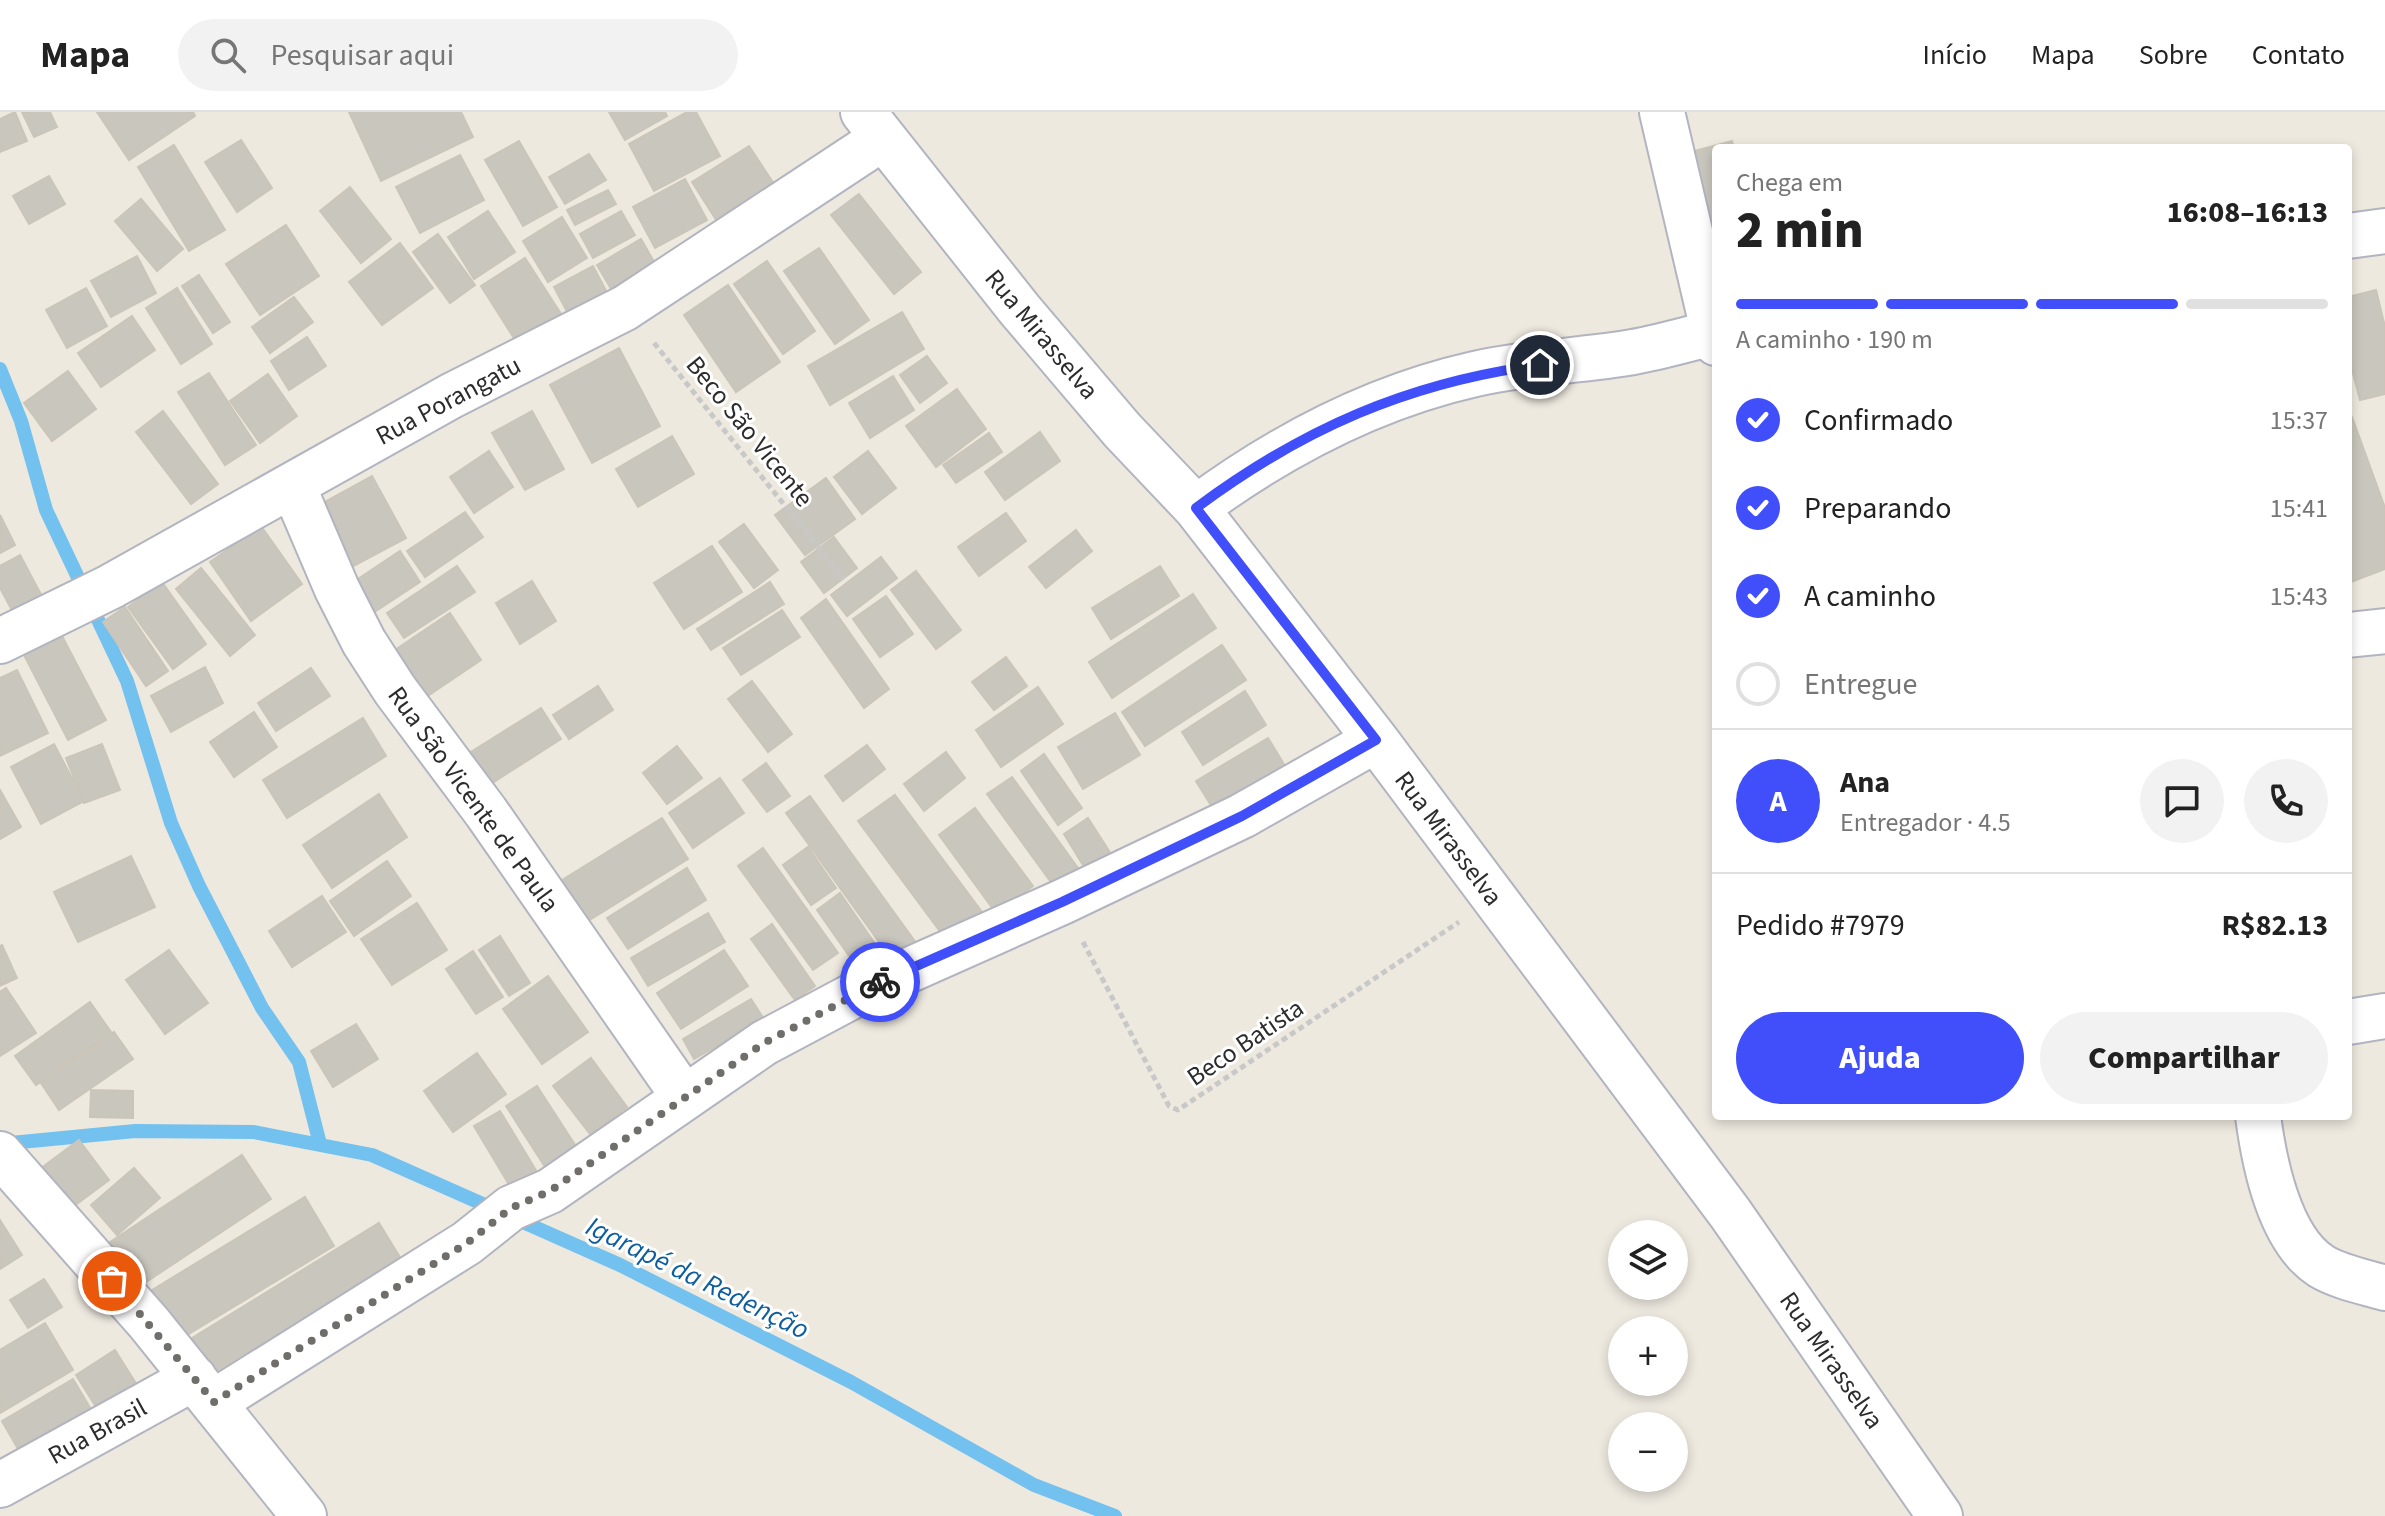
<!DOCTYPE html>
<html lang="pt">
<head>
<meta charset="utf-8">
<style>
  :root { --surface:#fff; --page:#f2f2f2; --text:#222; --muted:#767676; --line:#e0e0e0; --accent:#404ffa }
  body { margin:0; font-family:"Source Sans 3",sans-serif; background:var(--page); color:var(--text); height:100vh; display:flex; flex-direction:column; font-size:30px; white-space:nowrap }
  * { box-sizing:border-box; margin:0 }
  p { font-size:26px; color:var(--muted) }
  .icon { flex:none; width:44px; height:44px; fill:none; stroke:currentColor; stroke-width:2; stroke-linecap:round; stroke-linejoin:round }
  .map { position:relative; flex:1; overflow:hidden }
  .sheet { position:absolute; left:1712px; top:32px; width:640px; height:976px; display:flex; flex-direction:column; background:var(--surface); border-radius:8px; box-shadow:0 4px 12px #0003 }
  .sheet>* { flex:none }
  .tools { position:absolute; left:1608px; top:1108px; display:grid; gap:16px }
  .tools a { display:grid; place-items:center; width:80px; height:80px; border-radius:50%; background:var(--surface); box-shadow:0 4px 12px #0003; font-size:40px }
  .pin { position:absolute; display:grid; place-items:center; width:68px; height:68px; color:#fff; margin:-34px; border:4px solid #fff; border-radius:50%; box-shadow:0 2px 8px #0007 }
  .courier { position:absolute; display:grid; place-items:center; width:80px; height:80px; margin:-40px; border:6px solid #404ffa; border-radius:50%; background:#fff; color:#222; box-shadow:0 2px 10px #0007 }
  .headline em { font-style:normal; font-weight:800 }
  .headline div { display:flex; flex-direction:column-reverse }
  .headline { display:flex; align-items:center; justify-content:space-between; height:136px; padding:0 24px }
  h1 { font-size:52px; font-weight:800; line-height:60px }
  .bar { display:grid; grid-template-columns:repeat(4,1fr); gap:12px 8px; align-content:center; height:96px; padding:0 24px }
  .bar i { height:10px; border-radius:6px; background:var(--line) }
  .bar .active { background:var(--accent) }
  .bar p { grid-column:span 4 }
  .line { display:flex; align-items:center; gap:20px; padding:0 24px; border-top:2px solid var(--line) }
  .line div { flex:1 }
  .round { display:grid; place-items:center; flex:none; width:84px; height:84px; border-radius:42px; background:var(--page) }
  ol { padding:0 24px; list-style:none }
  li { display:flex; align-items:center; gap:24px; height:88px }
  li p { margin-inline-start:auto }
  li .icon { padding:8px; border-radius:50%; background:var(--accent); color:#fff; stroke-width:4 }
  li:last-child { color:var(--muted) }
  li i { width:44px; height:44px; border:4px solid var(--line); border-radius:50% }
  .button { display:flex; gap:16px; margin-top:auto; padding:16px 24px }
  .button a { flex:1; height:92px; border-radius:48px; background:var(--accent); color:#fff; font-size:32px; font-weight:800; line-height:92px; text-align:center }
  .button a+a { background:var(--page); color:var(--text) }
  header { display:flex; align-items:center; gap:48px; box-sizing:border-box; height:112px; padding:0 40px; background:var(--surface); border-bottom:2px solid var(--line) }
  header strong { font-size:38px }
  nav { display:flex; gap:44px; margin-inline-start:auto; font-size:28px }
  .search { width:560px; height:72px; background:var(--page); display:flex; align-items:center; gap:20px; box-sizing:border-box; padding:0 28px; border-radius:44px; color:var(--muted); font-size:30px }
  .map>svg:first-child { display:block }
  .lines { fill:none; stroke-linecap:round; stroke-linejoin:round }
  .stream { stroke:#73c1ef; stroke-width:14 }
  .building { fill:#c9c7bd; stroke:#cac5b8; stroke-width:2 }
  .minor-casing { stroke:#b2b4c0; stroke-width:48 }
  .path { stroke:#c8c8c8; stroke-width:5; stroke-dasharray:6 4; stroke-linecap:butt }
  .minor { stroke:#fff; stroke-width:44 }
  .done { stroke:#706e6b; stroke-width:8; stroke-dasharray:0 14.4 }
  .route { stroke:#404ffa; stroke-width:10 }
  .labels { text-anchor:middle; stroke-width:6; stroke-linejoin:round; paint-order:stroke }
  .street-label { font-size:26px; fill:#2c2c2c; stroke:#fff }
  .water-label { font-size:28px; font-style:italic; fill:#0e5e9f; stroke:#fff }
</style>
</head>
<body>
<header>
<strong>Mapa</strong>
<div class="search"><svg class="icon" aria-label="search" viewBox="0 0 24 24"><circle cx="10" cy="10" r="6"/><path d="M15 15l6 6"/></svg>Pesquisar aqui</div>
<nav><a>Início</a><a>Mapa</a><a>Sobre</a><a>Contato</a></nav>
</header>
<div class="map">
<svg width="2385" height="1404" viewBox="0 0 2385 1404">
  <rect width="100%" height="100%" fill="#eee9df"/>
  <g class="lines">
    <path class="stream" d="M 0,257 L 21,309 L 46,398 L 127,569 L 171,711 L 199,774 L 262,896 L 299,950 L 320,1032
      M 0,1032 L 135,1019 L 254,1020 L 372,1043 L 620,1153 L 851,1270 L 1034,1373 L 1115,1404"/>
  </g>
  <path class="building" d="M 15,0 L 27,29 L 0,40 L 0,7 Z
    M 22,0 L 50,0 L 57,15 L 34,25 Z
    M 97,0 L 193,0 L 195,4 L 129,48 Z
    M 349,0 L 461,0 L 473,25 L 381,69 Z
    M 609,0 L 665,0 L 667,4 L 625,28 Z
    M 687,0 L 696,0 L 720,44 L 654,79 L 629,32 Z
    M 241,28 L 272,76 L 237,100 L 205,50 Z
    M 519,29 L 557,95 L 523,114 L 485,48 Z
    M 1732,29 L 1734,36 L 1716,36 L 1716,138 L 1691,40 Z
    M 174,33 L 225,118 L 189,139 L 138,55 Z
    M 749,34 L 774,72 L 717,109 L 692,70 Z
    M 589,42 L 606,68 L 565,92 L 549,65 Z
    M 460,43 L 484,88 L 420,121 L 396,75 Z
    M 49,64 L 65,92 L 29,112 L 13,84 Z
    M 685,67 L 707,108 L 655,136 L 633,95 Z
    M 350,75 L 391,127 L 361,151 L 320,99 Z
    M 608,78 L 616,92 L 575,113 L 567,98 Z
    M 859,82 L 921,160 L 894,182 L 831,103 Z
    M 141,87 L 183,137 L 157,159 L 115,109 Z
    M 488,99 L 515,140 L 474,167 L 448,125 Z
    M 621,99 L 635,123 L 593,146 L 580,122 Z
    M 562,105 L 587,146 L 548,170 L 523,129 Z
    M 286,113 L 319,164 L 260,203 L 226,152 Z
    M 438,122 L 475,173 L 450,191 L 413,140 Z
    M 641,127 L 661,162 L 617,187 L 597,153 Z
    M 400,131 L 433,176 L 382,213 L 349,170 Z
    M 819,136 L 869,208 L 835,232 L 784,159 Z
    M 137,144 L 156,181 L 111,205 L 91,169 Z
    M 525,146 L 563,205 L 519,234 L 481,174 Z
    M 767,149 L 815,219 L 783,242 L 734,172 Z
    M 593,154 L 612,190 L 573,211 L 554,175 Z
    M 199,163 L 230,210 L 213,221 L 182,174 Z
    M 728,173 L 780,250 L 736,280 L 684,203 Z
    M 86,176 L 107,214 L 67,236 L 46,198 Z
    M 177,176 L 212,232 L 181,252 L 146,196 Z
    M 2376,178 L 2385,215 L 2385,282 L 2360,288 L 2348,242 L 2348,185 Z
    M 294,185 L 313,210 L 270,241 L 252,215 Z
    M 902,200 L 924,237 L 830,293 L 808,254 Z
    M 132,204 L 155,238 L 101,275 L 78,241 Z
    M 307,225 L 326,254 L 289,278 L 271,249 Z
    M 619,236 L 660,314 L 592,351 L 550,273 Z
    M 927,244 L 947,271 L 920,291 L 900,263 Z
    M 68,259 L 96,297 L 52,329 L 24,291 Z
    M 209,261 L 256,333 L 225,353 L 178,280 Z
    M 268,262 L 297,304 L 260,331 L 230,289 Z
    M 893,264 L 914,298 L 870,326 L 849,291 Z
    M 957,277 L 986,317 L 936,355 L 906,314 Z
    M 163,299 L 218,372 L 191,392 L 136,320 Z
    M 532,299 L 564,357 L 525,378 L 492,321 Z
    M 2352,305 L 2385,396 L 2385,457 L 2351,470 L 2348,463 L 2348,306 Z
    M 1040,320 L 1060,349 L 1005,388 L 985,360 Z
    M 989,321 L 1002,340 L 956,371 L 943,353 Z
    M 672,324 L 694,362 L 638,395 L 616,357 Z
    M 489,339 L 513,375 L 474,401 L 450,365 Z
    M 868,339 L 896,376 L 862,402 L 834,365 Z
    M 372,364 L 406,426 L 348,457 L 314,396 Z
    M 826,366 L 855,407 L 805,443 L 775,403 Z
    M 465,400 L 483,425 L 425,465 L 407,439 Z
    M 1006,401 L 1026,429 L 979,464 L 958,435 Z
    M 0,403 L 15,433 L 0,441 Z
    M 744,412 L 778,458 L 754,476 L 719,430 Z
    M 261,414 L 302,472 L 251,509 L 210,450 Z
    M 1076,418 L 1092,439 L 1046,476 L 1029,455 Z
    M 834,425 L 857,456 L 824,481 L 801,450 Z
    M 712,434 L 742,480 L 684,517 L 654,471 Z
    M 400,439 L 420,470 L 367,505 L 346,475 Z
    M 20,443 L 44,488 L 15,504 L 0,476 L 0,454 Z
    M 881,445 L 897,466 L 847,504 L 831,483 Z
    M 457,454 L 475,480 L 404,526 L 387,501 Z
    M 1160,454 L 1179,484 L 1111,527 L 1092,496 Z
    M 201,456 L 255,523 L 230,544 L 176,477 Z
    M 916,459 L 961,518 L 936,537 L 891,478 Z
    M 532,469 L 556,509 L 520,532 L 496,491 Z
    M 162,470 L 206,532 L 173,557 L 128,495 Z
    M 770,470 L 784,492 L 711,538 L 697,517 Z
    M 1193,482 L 1216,516 L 1112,586 L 1089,550 Z
    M 886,484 L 913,522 L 880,545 L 853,507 Z
    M 826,487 L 889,577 L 864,596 L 801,506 Z
    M 125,495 L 168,559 L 146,574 L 103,510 Z
    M 782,498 L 800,525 L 741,563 L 723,536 Z
    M 450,501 L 481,548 L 420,589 L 389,542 Z
    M 62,524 L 106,608 L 68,628 L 24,543 Z
    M 1222,533 L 1246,568 L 1145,634 L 1122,600 Z
    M 1006,545 L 1027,574 L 994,598 L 972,570 Z
    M 205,555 L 223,591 L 171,620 L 151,584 Z
    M 311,556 L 330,584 L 276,619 L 258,591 Z
    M 17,558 L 48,621 L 0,644 L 0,566 Z
    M 752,569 L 792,622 L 768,640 L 728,587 Z
    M 598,574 L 613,598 L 569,627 L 553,603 Z
    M 1038,575 L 1063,612 L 1001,655 L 976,618 Z
    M 1245,579 L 1266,613 L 1203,653 L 1182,620 Z
    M 541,596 L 561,627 L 486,675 L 466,643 Z
    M 254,600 L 277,635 L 234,665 L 210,630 Z
    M 1115,601 L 1140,643 L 1083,677 L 1058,635 Z
    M 363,606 L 386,644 L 287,706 L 263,668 Z
    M 1268,626 L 1293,667 L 1222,711 L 1196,669 Z
    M 54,632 L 84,689 L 41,712 L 11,655 Z
    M 102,632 L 120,678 L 84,691 L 66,646 Z
    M 867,633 L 885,657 L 843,689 L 825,664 Z
    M 677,634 L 702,666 L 667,692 L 643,661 Z
    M 946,640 L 965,666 L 924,699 L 904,672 Z
    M 1044,642 L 1082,696 L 1058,713 L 1021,659 Z
    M 766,651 L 790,684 L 767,700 L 743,668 Z
    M 1012,665 L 1083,763 L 1058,780 L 987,682 Z
    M 720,666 L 744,701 L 693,736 L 669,701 Z
    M 0,678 L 21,715 L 0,727 Z
    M 379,682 L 407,725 L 332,776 L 303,733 Z
    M 895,683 L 982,800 L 945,826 L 858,709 Z
    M 810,684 L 919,835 L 895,852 L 786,701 Z
    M 975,696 L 1033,774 L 996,801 L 939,723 Z
    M 662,706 L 688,747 L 580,814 L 554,773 Z
    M 1088,706 L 1116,750 L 1091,766 L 1064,722 Z
    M 808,735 L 836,776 L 811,793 L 783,753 Z
    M 763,736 L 838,841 L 813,858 L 738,754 Z
    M 131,744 L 155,795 L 78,830 L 54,780 Z
    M 387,749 L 411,784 L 354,824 L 330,789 Z
    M 687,756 L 706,788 L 628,837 L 607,806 Z
    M 840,781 L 889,852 L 866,868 L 817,798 Z
    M 322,784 L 346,820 L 292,855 L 269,819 Z
    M 417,791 L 447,838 L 392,873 L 361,827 Z
    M 708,801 L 725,830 L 648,874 L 631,846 Z
    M 772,812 L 815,874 L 795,888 L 751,827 Z
    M 500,824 L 530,871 L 509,884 L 479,838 Z
    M 2,833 L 17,866 L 0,874 L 0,834 Z
    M 169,838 L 208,891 L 165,922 L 126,868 Z
    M 724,838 L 748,874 L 681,917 L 657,881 Z
    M 473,839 L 503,885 L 476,902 L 446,857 Z
    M 548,864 L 588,920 L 542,952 L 503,897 Z
    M 6,876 L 36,921 L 0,944 L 0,880 Z
    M 751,887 L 764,907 L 694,947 L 683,927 Z
    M 90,890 L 111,920 L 36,973 L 15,944 Z
    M 356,912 L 378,947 L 333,975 L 311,939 Z
    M 114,920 L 133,947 L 59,998 L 41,971 Z
    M 477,941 L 506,982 L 453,1020 L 424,979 Z
    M 591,946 L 627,995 L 590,1022 L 553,974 Z
    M 537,974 L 577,1036 L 545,1055 L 506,994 Z
    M 91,978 L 133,979 L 133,1006 L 90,1005 Z
    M 500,999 L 540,1065 L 514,1081 L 474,1014 Z
    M 79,1028 L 109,1068 L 70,1097 L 40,1057 Z
    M 242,1043 L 271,1087 L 134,1178 L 104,1134 Z
    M 134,1056 L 160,1086 L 117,1123 L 91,1093 Z
    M 305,1085 L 334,1134 L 182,1226 L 152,1178 Z
    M 0,1108 L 22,1143 L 0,1157 Z
    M 379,1111 L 404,1152 L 217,1267 L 192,1226 Z
    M 44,1167 L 62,1195 L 28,1216 L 10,1188 Z
    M 45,1211 L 73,1258 L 0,1301 L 0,1238 Z
    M 115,1238 L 137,1273 L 98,1298 L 76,1263 Z
    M 73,1267 L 92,1299 L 21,1342 L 2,1309 Z"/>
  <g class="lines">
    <g class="minor-casing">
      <path id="minor" d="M 863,0 L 1020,198 L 1122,318 L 1196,396 L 1376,628 L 1730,1101 L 1940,1404
        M 1662,0 L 1716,231
        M 2348,124 L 2385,119
        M 293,374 L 337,477 L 364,530 L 395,578 L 486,700 L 684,985
        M 1196,396 C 1280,334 1373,285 1475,262 C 1526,250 1581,249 1633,240 C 1661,235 1688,227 1716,220
        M 2348,523 L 2385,519
        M 0,529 L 110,475 L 451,284 L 625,196 L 883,26
        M 2348,910 L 2385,904
        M 2258,1004 C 2264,1050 2279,1127 2321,1154 C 2339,1165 2365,1170 2385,1176
        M 0,1042 L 149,1211 L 304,1404
        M 214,1290 L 467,1131 L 511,1096 L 550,1079 L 764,931 L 860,880 L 1062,790 L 1242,704 L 1376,628
        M 0,1373 L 194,1266"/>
    </g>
    <path class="path" d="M 654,231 L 844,467
      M 1083,830 L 1169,994 L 1178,998 L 1459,810"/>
    <use href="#minor" class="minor"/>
  </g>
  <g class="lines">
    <path class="done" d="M 112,1169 L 214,1290 L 467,1131 L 511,1096 L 550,1079 L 764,931 L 880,870"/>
    <path class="route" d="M 880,870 L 1062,790 L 1242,704 L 1376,628 L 1196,396 C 1302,317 1409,270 1540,253"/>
  </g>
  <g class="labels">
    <g class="street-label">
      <text transform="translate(1042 222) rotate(50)" y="9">Rua Mirasselva</text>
      <text transform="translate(448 288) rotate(-28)" y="9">Rua Porangatu</text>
      <text transform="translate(750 319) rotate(51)" y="9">Beco São Vicente</text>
      <text transform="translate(474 687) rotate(54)" y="9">Rua São Vicente de Paula</text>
      <text transform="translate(1449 726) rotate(53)" y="9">Rua Mirasselva</text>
      <text transform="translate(1245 930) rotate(-34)" y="9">Beco Batista</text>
      <text transform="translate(1832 1248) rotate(55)" y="9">Rua Mirasselva</text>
      <text transform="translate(97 1319) rotate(-29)" y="9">Rua Brasil</text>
    </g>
    <g class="water-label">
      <text transform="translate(698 1165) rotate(26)" y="10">Igarapé da Redenção</text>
    </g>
  </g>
</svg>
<div class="tools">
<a><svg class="icon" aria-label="layers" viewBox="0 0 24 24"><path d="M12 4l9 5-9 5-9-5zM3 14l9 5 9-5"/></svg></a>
<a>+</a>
<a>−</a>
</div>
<div class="pin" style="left:112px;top:1169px;background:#ea580c"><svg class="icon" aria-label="bag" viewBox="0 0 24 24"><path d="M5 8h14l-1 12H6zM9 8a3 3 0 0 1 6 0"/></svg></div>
<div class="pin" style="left:1540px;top:253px;background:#1f2937"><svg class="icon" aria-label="home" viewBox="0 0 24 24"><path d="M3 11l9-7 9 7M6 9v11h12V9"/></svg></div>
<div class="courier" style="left:880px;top:870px"><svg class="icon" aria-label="bike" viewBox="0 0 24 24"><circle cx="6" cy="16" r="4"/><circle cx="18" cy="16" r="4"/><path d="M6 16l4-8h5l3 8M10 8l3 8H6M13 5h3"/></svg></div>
<section class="sheet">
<div class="headline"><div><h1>2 min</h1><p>Chega em</p></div><em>16:08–16:13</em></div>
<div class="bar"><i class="active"></i><i class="active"></i><i class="active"></i><i></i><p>A caminho · 190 m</p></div>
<ol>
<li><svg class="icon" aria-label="check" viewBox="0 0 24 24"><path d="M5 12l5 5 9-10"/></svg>Confirmado<p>15:37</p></li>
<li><svg class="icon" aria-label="check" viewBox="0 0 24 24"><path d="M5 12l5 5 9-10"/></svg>Preparando<p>15:41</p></li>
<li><svg class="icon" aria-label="check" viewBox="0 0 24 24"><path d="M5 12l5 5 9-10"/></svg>A caminho<p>15:43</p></li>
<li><i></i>Entregue</li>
</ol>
<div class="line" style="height:144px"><b class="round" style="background:var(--accent);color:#fff">A</b><div><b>Ana</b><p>Entregador · 4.5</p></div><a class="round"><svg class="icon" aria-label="chat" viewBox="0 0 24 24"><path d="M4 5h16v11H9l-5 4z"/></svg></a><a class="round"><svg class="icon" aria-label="phone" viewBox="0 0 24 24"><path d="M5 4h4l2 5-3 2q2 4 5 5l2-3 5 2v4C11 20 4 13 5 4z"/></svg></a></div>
<div class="line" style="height:104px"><div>Pedido #7979</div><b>R$82.13</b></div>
<div class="button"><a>Ajuda</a><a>Compartilhar</a></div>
</section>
</div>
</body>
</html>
